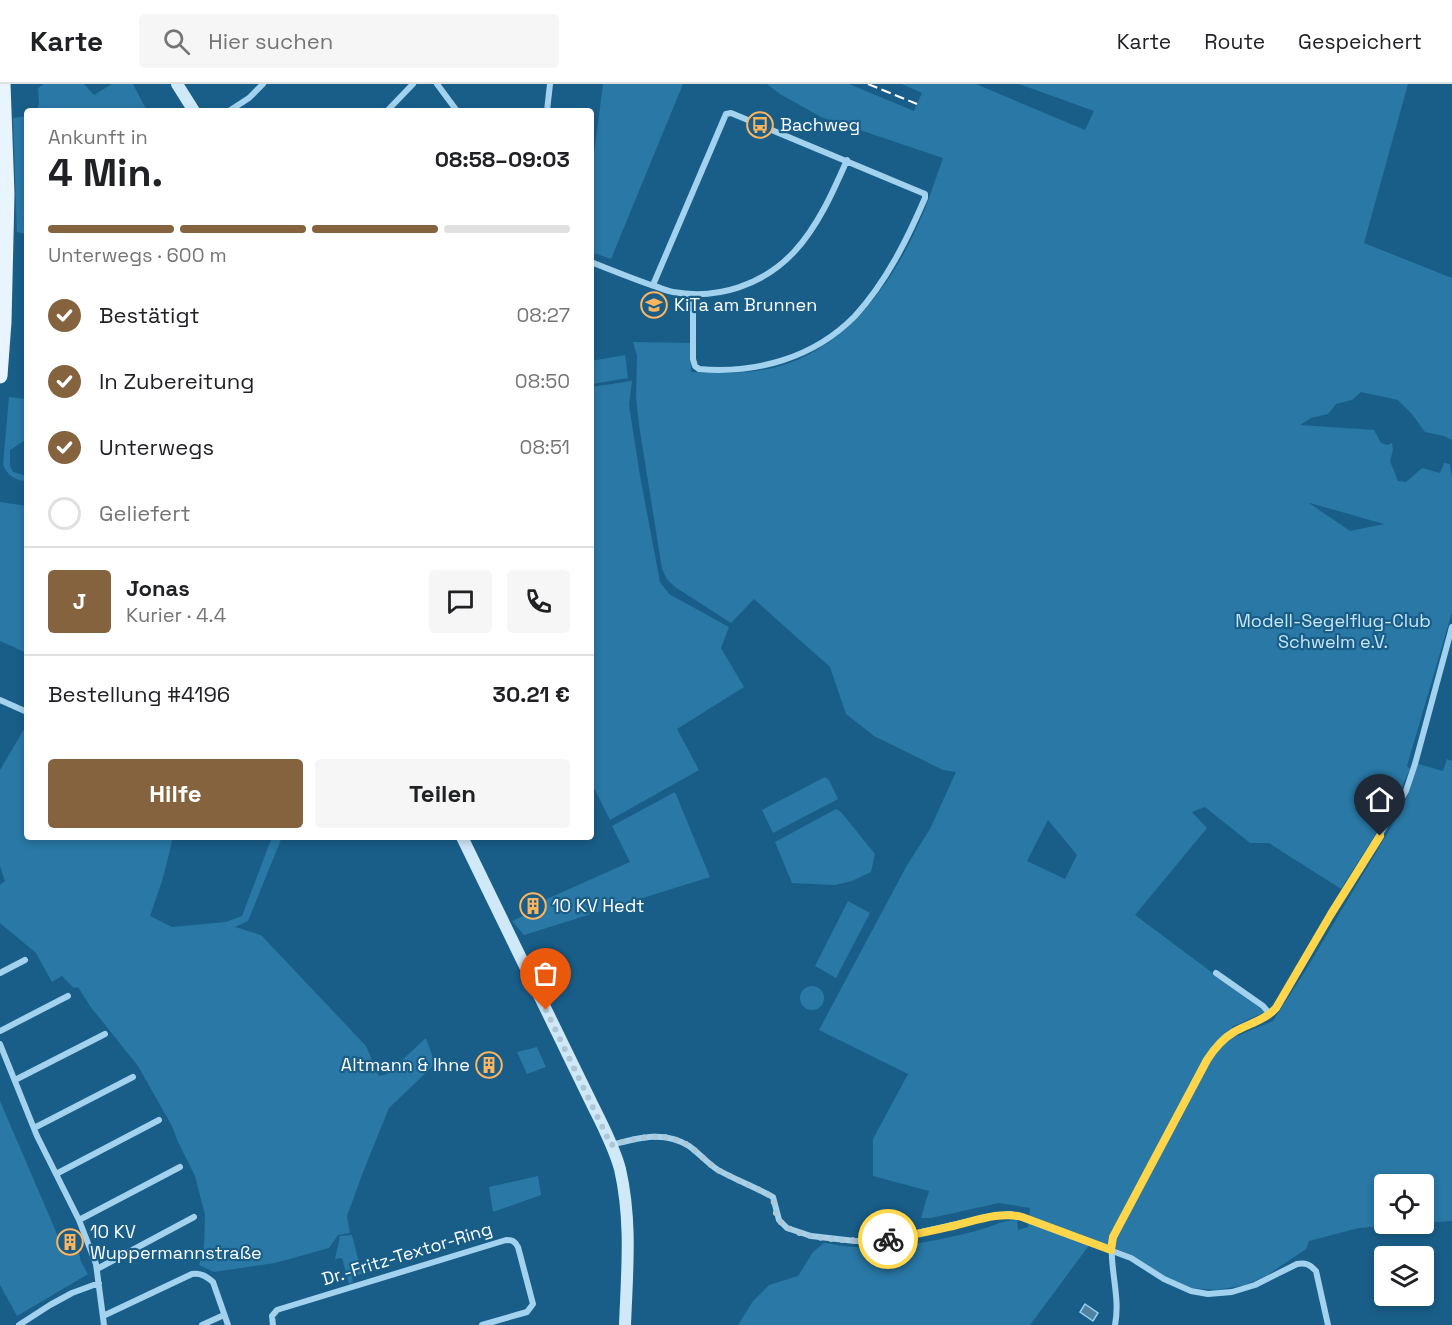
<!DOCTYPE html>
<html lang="de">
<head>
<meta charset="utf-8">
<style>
  :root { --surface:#fff; --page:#f6f6f6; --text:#202124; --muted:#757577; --line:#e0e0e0; --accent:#84633e }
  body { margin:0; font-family:"Space Grotesk",sans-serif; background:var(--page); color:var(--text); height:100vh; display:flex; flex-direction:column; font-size:22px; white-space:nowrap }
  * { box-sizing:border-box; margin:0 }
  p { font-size:20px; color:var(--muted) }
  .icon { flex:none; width:33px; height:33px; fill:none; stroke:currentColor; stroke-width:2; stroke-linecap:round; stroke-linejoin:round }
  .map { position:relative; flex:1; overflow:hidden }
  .details { position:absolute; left:24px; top:24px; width:570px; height:732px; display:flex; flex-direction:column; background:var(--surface); border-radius:6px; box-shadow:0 3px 9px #0003 }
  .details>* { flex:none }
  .buttons { position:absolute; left:1374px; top:1090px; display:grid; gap:12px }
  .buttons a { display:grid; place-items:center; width:60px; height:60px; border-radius:6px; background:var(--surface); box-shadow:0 3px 9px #0003; font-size:30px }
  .pin { position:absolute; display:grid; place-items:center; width:51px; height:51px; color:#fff; margin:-62px -26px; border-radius:50% 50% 50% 0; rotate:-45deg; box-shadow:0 0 6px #0007 }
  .pin .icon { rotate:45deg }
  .courier { position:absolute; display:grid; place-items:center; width:60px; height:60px; margin:-30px; border:4px solid #ffd54a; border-radius:50%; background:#fff; color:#222; box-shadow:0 2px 8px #0007 }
  .summary em { font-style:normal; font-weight:600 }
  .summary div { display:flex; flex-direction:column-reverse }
  .summary { display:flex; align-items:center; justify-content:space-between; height:102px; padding:0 24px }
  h1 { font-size:39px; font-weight:600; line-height:45px }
  .bar { display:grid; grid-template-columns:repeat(4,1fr); gap:9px 6px; align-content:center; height:72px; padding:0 24px }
  .bar i { height:8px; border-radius:4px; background:var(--line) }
  .bar .selected { background:var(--accent) }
  .bar p { grid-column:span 4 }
  .line { display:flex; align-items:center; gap:15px; padding:0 24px; border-top:2px solid var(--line) }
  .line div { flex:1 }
  .round { display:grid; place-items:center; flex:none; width:63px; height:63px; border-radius:6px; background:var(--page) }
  ol { padding:0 24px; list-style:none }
  li { display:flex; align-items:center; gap:18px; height:66px }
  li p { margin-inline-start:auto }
  li .icon { padding:6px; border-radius:50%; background:var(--accent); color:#fff; stroke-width:4 }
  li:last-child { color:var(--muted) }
  li i { width:33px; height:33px; border:3px solid var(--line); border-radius:50% }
  .action { display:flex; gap:12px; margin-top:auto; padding:12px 24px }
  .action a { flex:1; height:69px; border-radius:6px; background:var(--accent); color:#fff; font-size:24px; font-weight:600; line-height:69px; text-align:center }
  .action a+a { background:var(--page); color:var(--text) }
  header { display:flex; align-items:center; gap:36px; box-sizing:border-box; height:84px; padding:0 30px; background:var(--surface); border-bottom:2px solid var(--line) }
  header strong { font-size:28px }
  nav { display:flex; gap:33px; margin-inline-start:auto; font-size:21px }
  .search { width:420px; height:54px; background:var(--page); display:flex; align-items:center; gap:15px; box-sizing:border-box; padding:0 21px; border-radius:6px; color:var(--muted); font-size:22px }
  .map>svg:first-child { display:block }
  .green { fill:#2978a6; fill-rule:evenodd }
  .water { fill:#5183a1; stroke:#95cff0; stroke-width:1.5 }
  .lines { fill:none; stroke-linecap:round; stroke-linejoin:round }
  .minor { stroke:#a2d2ed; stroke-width:6 }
  .secondary { stroke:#cfe9f9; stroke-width:12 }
  .primary { stroke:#e8f5ff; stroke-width:15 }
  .rail { stroke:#fff; stroke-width:2; stroke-dasharray:10 4.5; stroke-linecap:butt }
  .done { stroke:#aec7d6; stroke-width:6; stroke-dasharray:0 10.8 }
  .route { stroke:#ffd54a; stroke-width:8 }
  .labels { text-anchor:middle; stroke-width:4.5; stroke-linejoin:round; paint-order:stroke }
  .poi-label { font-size:18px; fill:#fff; stroke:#195e89; text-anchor:start }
  .park-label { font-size:18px; fill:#c8e7fa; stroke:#195e89 }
  .street-label { font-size:18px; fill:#fff; stroke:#195e89 }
</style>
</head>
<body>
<header>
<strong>Karte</strong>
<div class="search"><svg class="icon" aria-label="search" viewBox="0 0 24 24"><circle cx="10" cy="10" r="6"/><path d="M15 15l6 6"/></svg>Hier suchen</div>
<nav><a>Karte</a><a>Route</a><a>Gespeichert</a></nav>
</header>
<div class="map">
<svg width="1452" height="1241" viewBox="0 0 1452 1241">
  <rect width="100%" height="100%" fill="#195e89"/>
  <path class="green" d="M 44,0 L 84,0 L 94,11 L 112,0 L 133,0 L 147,27 L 36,27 L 39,20 L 38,4 Z
    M 603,0 L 683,0 L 611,175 L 591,168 L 591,93 Z
    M 767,0 L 849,0 L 914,27 L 922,9 L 902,0 L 976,0 L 1085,46 L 1094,27 L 1019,0 L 1408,0 L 1364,159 L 1452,194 L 1452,356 L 1444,352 L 1425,348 L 1412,330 L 1398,316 L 1361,308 L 1352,316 L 1336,320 L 1328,330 L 1311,334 L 1300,341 L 1374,346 L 1381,359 L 1387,361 L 1392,359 L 1393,366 L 1390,377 L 1398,397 L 1406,398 L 1422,384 L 1440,389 L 1444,379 L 1450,380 L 1452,395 L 1452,528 L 1407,682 L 1410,685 L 1393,723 L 1341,805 L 1269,759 L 1250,759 L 1205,723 L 1192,728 L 1207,744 L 1135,831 L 1265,928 L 1232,943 L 1237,952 L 1273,937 L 1304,889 L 1399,730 L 1410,706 L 1418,680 L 1443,687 L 1447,675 L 1452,677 L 1452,1137 L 1424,1139 L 1424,1101 L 1384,1101 L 1384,1140 L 1409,1140 L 1359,1144 L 1309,1157 L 1306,1165 L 1266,1192 L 1245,1201 L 1217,1206 L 1192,1204 L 1165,1193 L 1129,1170 L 1093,1156 L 1030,1241 L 738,1241 L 753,1217 L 769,1201 L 798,1192 L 813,1168 L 824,1159 C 834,1160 845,1163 856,1163 C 895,1165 935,1157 972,1148 C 987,1145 1001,1136 1017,1136 L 1018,1146 L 1028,1143 L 1030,1124 L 999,1119 L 931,1134 L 921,1134 L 929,1107 L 873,1092 L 873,1055 L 908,990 L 819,946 L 906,783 L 930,745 L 956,688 L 943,686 L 874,652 L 846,630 L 830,583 L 754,515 L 731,539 L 675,503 L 667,495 L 662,485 L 639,341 L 636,313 L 637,272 L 633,258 L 691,259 L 691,288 C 720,289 748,290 777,283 C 852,263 902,186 928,117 C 933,103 938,88 943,74 L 821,33 L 780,10 ZM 1309,419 L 1310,419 L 1384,440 L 1350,447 ZM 1048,736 L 1077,771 L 1065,795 L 1027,777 Z
    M 27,32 L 27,150 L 17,148 L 13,34 Z
    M 625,271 L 628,294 L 592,300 L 591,277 Z
    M 632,297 L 629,321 L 640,392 L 660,498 L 669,510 L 729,543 L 721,564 L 744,603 L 677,645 L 699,686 L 610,736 L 591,698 L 591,303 Z
    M 9,313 L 27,315 L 27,355 L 10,366 L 10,382 L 13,388 L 27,392 L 27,397 C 16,397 7,391 3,381 Z
    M 0,418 L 27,422 L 27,569 L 0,557 Z
    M 27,640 L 27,753 L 173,753 L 163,794 L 150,832 L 172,843 L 226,838 L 242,832 L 272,753 L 282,753 L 248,837 L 235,843 L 261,851 L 366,962 L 379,992 L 387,990 L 426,954 L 435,980 L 389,1024 L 365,1083 L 347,1132 L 350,1149 L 338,1151 L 329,1164 L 275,1179 L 214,1188 L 199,1181 L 204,1162 L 205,1131 L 195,1092 L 178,1058 L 172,1042 L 138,982 L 90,922 L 78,903 L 74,904 L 62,892 L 52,898 L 36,869 L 0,839 L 0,801 L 5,797 L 0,782 L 0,686 Z
    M 825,693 L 829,696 L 838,715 L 773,749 L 762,726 Z
    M 675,708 L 710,793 L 524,851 L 512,837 L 530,829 L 531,822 L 630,778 L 612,742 Z
    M 836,725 L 841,728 L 875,770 L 871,788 L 852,797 L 835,801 L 792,799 L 775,758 Z
    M 848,817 L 870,829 L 836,894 L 815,882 Z
    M800 914a12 12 0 1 1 24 0a12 12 0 1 1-24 0Z
    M 537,963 L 546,983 L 527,990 L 517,968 Z
    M 0,1017 L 63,1164 L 78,1164 L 81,1178 L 88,1190 L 17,1232 L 0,1201 Z
    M 538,1092 L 541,1111 L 493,1128 L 489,1103 Z
    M 352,1151 L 361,1187 L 364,1189 L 352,1193 L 353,1198 L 349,1200 L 342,1174 L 335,1175 L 340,1152 Z"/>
  <path class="water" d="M 1085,1220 L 1098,1229 L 1093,1237 L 1080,1228 Z"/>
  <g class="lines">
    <path class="minor" d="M 437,0 L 457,27
      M 229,27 L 249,14 L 263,0
      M 387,27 L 413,0
      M 547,27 L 550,0
      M 591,178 C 611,186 631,194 651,201 C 659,203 666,207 673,208 C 718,216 763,201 794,168 C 818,142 833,108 847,76
      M 653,201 L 726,30 L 731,29 L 925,110 L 925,114 C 907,156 886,198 855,232 C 814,274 756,290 699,285 L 695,282 L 693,275 L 693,211
      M 0,616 L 27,628
      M 0,889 L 25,876
      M 1216,889 L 1263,922 L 1270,930
      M 0,947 L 68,912
      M 0,960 L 37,1052 L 79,1136 L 96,1180 L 104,1241
      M 15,996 L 105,950
      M 34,1044 L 133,993
      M 611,1061 C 638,1054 664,1046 689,1062 C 699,1069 707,1079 718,1086 C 736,1096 755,1103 773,1113 L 779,1136 L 787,1144 L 811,1152 L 855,1157 L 870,1157 L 890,1155 L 993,1132 L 1010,1130 L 1022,1133 L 1131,1174 L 1164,1195 L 1191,1207 L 1208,1210 L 1232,1208 L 1255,1201 L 1297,1180 C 1306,1178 1310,1181 1316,1187 L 1328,1241
      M 56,1090 L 159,1036
      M 79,1136 L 180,1083
      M 97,1185 L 194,1133
      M 103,1232 L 192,1190 C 201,1189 206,1192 213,1198 L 228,1241
      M 19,1241 L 50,1221 L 72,1209 L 99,1199
      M 202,1241 L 224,1231
      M 273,1241 L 272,1232 L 277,1226 L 280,1225 L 506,1156 C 512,1156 515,1157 518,1163 L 533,1220 L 527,1228 L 482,1241
      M 1115,1241 C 1121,1211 1108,1182 1113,1153 L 1207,976 C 1214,965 1222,955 1234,948 C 1248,940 1265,936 1276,924 L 1331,830 L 1399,719 L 1406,707 L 1415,680 L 1452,543"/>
    <path class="secondary" d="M 177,0 L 194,27
      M 462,753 L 593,1022 C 603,1042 614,1063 620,1085 C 632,1137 627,1188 625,1241"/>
    <path class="primary" d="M 0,292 L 4,238 L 7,110 L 3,0"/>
    <path class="rail" d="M 868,0 L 917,20"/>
  </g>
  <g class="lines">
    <path class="done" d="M 546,926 L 611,1061 C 638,1054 664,1046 689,1062 C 699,1069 707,1079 718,1086 C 736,1096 755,1103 773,1113 C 774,1120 775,1130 779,1136 C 794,1158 863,1158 888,1155"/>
    <path class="route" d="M 888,1155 C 910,1152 931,1147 953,1142 C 975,1137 999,1127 1022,1133 L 1111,1166 L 1113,1153 L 1207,976 C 1214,965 1222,955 1234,948 C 1248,940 1265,936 1276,924 L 1331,830 L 1380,752"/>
  </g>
  <defs>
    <g id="bus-ring" transform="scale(1.35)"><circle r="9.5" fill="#195e89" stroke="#ffb45e" stroke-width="1.5"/><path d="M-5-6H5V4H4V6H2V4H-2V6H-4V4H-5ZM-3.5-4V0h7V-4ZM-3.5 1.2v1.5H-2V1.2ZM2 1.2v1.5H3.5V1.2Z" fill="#ffb45e"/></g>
    <g id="school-ring" transform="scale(1.35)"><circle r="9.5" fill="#195e89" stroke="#ffb45e" stroke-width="1.5"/><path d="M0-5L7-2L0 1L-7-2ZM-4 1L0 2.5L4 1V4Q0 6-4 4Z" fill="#ffb45e"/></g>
    <g id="building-ring" transform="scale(1.35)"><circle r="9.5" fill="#195e89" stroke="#ffb45e" stroke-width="1.5"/><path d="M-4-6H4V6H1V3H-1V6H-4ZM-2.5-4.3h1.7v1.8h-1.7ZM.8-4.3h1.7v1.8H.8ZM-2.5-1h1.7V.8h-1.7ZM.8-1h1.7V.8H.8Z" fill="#ffb45e"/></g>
  </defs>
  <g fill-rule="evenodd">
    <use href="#bus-ring" x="760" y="41"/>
    <use href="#school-ring" x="654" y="221"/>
    <use href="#building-ring" x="533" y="822"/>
    <use href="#building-ring" x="489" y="981"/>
    <use href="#building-ring" x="70" y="1158"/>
  </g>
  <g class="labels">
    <g class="poi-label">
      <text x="780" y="47">Bachweg</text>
      <text x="674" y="227">KiTa am Brunnen</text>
      <text x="552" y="828">10 KV Hedt</text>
      <text x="470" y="987" text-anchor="end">Altmann &amp; Ihne</text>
      <text x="90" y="1154">10 KV<tspan x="90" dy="21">Wuppermannstraße</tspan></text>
    </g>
    <g class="park-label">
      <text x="1333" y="543">Modell-Segelflug-Club<tspan x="1333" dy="21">Schwelm e.V.</tspan></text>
    </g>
    <g class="street-label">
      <text transform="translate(407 1170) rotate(-17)" y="6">Dr.-Fritz-Textor-Ring</text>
    </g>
  </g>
</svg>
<div class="buttons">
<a><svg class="icon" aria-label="locate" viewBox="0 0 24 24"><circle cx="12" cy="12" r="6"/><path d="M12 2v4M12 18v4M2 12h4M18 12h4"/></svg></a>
<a><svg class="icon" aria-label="layers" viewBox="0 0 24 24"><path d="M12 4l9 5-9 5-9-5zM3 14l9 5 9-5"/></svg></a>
</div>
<div class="pin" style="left:546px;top:926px;background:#ea580c"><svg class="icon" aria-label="bag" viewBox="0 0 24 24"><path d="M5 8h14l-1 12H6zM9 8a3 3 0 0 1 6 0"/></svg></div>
<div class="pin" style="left:1380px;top:752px;background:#1f2937"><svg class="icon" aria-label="home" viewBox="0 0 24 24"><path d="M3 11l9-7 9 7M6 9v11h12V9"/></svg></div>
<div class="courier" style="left:888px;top:1155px"><svg class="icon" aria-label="bike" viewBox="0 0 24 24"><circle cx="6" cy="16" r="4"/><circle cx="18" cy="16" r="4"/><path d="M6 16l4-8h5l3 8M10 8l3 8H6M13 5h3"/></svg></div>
<section class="details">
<div class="summary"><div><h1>4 Min.</h1><p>Ankunft in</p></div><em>08:58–09:03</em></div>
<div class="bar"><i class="selected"></i><i class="selected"></i><i class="selected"></i><i></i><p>Unterwegs · 600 m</p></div>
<ol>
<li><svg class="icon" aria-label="check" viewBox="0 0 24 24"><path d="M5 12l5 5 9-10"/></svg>Bestätigt<p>08:27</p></li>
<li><svg class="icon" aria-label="check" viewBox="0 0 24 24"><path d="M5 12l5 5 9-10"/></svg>In Zubereitung<p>08:50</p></li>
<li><svg class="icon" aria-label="check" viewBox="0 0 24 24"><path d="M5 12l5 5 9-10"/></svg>Unterwegs<p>08:51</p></li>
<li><i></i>Geliefert</li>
</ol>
<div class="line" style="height:108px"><b class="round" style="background:var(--accent);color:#fff">J</b><div><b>Jonas</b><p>Kurier · 4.4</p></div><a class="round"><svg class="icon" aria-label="chat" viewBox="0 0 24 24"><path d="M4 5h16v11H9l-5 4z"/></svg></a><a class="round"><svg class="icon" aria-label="phone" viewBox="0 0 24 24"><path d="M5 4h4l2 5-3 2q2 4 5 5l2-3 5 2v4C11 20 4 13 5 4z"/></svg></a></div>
<div class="line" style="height:78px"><div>Bestellung #4196</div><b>30.21 €</b></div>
<div class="action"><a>Hilfe</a><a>Teilen</a></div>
</section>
</div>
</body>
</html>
